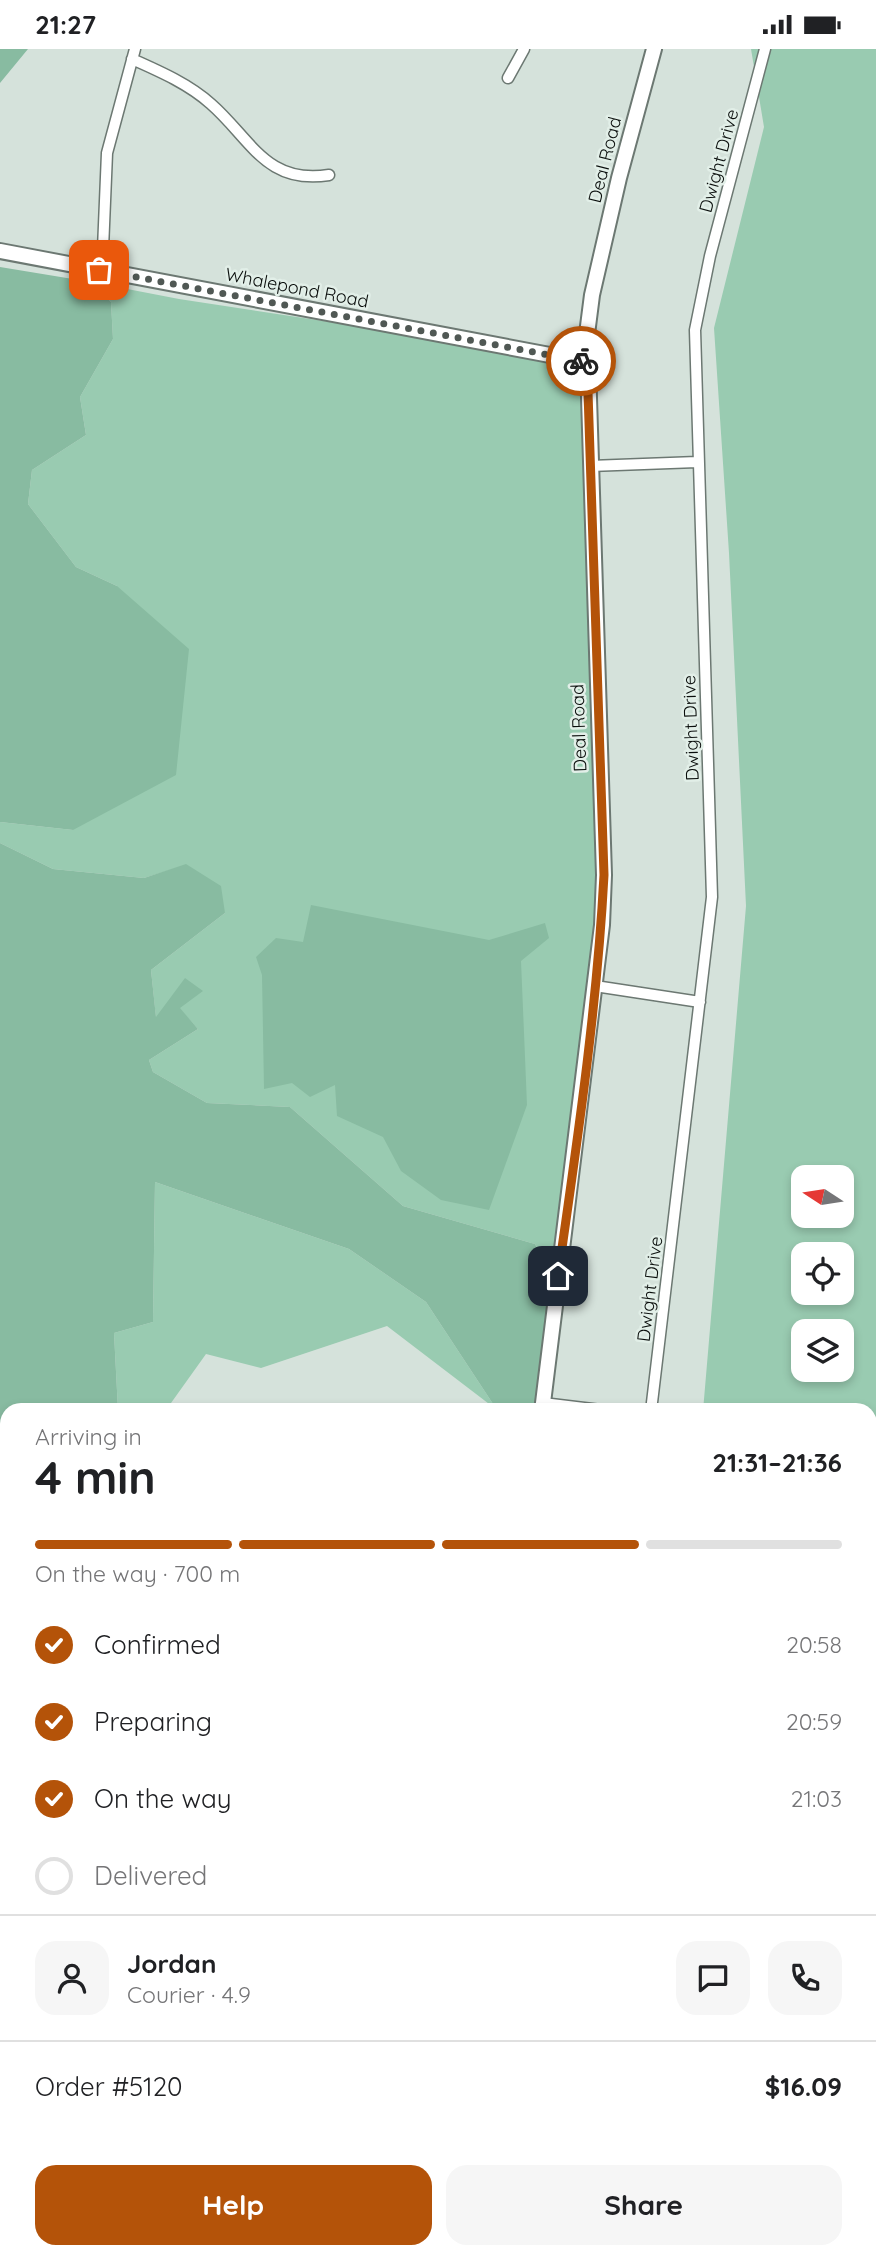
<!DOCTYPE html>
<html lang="en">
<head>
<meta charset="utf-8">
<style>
  :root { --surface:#fff; --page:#f6f6f6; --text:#202124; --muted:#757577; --line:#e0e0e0; --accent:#b45309 }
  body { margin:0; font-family:Quicksand,sans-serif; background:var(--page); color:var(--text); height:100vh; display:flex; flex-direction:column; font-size:26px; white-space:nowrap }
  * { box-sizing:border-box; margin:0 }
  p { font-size:23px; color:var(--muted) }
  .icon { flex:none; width:38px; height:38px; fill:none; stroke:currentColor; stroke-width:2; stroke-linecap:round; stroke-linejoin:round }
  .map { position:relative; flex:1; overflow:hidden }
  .panel { position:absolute; left:0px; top:1354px; width:877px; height:856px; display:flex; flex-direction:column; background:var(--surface); border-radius:21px 21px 0 0; box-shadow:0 4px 10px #0003 }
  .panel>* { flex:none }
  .needle { width:46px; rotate:282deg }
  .fabs { position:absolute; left:791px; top:1116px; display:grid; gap:14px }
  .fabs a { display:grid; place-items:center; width:63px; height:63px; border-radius:14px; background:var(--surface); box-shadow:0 4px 10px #0003; font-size:35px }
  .pin { position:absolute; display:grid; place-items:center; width:60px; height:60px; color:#fff; margin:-30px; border-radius:14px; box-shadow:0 4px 10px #0006 }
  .courier { position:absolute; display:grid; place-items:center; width:70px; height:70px; margin:-35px; border:5px solid #b45309; border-radius:50%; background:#fff; color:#222; box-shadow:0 2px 9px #0007 }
  .summary em { font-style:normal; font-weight:700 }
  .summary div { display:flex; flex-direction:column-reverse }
  .summary { display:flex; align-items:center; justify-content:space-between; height:119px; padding:0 35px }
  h1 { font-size:46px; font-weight:700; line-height:52px }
  .bar { display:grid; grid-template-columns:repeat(4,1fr); gap:10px 7px; align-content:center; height:84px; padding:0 35px }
  .bar i { height:9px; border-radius:5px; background:var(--line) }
  .bar .on { background:var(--accent) }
  .bar p { grid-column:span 4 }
  .line { display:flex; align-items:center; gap:18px; padding:0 35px; border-top:2px solid var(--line) }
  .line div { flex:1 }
  .round { display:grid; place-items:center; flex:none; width:74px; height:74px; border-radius:21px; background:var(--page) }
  ol { padding:0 35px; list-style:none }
  li { display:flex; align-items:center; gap:21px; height:77px }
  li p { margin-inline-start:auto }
  li .icon { padding:7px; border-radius:50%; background:var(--accent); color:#fff; stroke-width:4 }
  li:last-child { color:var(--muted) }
  li i { width:38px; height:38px; border:4px solid var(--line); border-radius:50% }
  .primary-button { display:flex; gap:14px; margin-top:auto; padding:14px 35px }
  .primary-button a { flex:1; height:80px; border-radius:21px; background:var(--accent); color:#fff; font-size:28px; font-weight:700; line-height:80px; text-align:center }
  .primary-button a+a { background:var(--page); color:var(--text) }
  .status { display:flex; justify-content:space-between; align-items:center; height:49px; padding:0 35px; background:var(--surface); direction:ltr }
  .status svg { height:19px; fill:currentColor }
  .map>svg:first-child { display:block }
  .built { fill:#c5d9ce }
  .green { fill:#99cbb1; fill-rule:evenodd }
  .forest { fill:#88bba1 }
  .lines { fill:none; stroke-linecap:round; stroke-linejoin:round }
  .street-casing { stroke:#6c7872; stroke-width:13 }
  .secondary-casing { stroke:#6c7872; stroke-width:18 }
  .primary-casing { stroke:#6c7872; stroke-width:19 }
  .street { stroke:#fff; stroke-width:10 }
  .secondary { stroke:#fff; stroke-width:14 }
  .primary { stroke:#fff; stroke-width:16 }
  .done { stroke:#505854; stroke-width:7; stroke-dasharray:0 12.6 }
  .route { stroke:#b45309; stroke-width:9 }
  .labels { text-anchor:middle; stroke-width:5; stroke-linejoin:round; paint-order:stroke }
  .street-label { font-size:18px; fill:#090d0b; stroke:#e2efe8 }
</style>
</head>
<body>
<div class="status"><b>21:27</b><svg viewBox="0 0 49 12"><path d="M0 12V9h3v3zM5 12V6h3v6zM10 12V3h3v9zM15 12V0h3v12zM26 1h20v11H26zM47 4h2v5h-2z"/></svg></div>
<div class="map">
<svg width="876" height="2209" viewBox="0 0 876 2209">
  <rect width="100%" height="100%" fill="#d5e2db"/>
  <path class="built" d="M 870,2197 L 876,2197 L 876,2209 L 590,2209 L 595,2203 L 870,2203 Z"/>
  <path class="green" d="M 751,0 L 876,0 L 876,1528 L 870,1525 L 870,1362 L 703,1362 L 746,857 L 729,504 L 714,279 L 764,78 ZM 803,1129 L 842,1129 L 842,1167 L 803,1167 ZM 803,1206 L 842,1206 L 842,1244 L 803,1244 ZM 803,1283 L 842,1283 L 842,1321 L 803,1321 Z
    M 91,233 L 179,250 L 587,312 L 604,843 L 555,1235 L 535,1195 L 403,1157 L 290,1058 L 207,1054 L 153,1023 L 149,1011 L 198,980 L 179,959 L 156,969 L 151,921 L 225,864 L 186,816 L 144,829 L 53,820 L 0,794 L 0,773 L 73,781 L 117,537 L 76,518 L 28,455 L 32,421 L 86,386 L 80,348 L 113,290 L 111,253 Z
    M 155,1133 L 349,1200 L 426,1253 L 497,1361 L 387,1277 L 261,1319 L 206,1305 L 166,1361 L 118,1361 L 114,1284 L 153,1273 Z
    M 870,1719 L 876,1720 L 876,1902 L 870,1901 Z"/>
  <path class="forest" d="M 0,0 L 28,0 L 0,34 Z
    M 0,218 L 91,233 L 111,253 L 113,290 L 80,348 L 86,386 L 32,421 L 28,455 L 76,518 L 117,537 L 189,600 L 176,726 L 73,781 L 0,773 Z
    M 0,794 L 53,820 L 144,829 L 186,815 L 221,837 L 225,864 L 151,921 L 156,968 L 185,929 L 203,942 L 180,959 L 198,980 L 149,1011 L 153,1023 L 207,1054 L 290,1058 L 403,1157 L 535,1195 L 555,1235 L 543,1361 L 497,1361 L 426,1253 L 349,1200 L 155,1133 L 153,1273 L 114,1284 L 118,1361 L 7,1362 L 7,1995 L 0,1994 L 0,1928 L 5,1927 L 6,1893 L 0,1885 Z
    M 311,856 L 489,891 L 545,874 L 549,889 L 521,912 L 527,1056 L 489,1161 L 441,1151 L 401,1122 L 383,1088 L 337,1067 L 335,1036 L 310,1048 L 292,1034 L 264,1040 L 262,926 L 256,908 L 276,889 L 303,893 Z
    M 870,1982 L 876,1982 L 876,2143 L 870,2142 Z
    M 7,2164 L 7,2203 L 24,2203 L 24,2209 L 0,2209 L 0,2165 Z"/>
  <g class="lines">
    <g class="street-casing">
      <path id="street" d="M 132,10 C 159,22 189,35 211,55 C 251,90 266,136 329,126
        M 508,29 L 524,0
        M 99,221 L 103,200 L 107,104 L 135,0
        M 590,417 L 697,413
        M 595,937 L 700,953
        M 543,1354 L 609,1362
        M 651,1362 L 712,848 L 695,281 L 710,207 L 765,0
        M 870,1599 L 876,1601
        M 870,1912 L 876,1913
        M 0,1922 L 7,1922
        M 39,2209 L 39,2203"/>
    </g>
    <g class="secondary-casing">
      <path id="secondary" d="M 0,202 L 587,313
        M 542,1362 L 602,876 L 604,826 L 587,285 L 592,246 L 619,129 L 654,0
        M 870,1720 L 876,1721
        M 443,2209 L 444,2203"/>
    </g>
    <g class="primary-casing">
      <path id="primary" d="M 0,2121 L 7,2121
        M 0,2133 L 7,2134
        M 870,2170 L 876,2170
        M 870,2184 L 876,2185
        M 536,2203 L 537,2209
        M 580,2209 L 585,2203"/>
    </g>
    <use href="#street" class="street"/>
    <use href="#secondary" class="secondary"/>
    <use href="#primary" class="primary"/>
  </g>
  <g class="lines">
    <path class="done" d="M 99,221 L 581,312"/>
    <path class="route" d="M 558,1227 C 577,1094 597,960 604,826 L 587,313 L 581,312"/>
  </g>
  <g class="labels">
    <g class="street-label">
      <text transform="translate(605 111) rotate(-76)" y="6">Deal Road</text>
      <text transform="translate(719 112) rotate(-75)" y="6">Dwight Drive</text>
      <text transform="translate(297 239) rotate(11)" y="6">Whalepond Road</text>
      <text transform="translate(579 679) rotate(-92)" y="6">Deal Road</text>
      <text transform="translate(691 679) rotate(-92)" y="6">Dwight Drive</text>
      <text transform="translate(650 1240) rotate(-83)" y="6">Dwight Drive</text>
    </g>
  </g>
</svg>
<div class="fabs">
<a><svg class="needle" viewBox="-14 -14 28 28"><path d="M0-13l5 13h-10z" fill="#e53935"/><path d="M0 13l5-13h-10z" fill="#757577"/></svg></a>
<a><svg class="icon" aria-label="locate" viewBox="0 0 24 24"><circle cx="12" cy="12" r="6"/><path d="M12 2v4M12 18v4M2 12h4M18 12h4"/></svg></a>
<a><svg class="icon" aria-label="layers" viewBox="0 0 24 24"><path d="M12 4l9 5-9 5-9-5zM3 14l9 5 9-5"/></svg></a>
</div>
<div class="pin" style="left:99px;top:221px;background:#ea580c"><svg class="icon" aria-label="bag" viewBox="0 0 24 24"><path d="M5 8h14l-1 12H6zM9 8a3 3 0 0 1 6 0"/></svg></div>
<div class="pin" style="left:558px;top:1227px;background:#1f2937"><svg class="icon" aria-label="home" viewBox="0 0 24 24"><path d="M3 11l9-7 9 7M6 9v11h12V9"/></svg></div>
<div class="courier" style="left:581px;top:312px"><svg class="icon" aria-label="bike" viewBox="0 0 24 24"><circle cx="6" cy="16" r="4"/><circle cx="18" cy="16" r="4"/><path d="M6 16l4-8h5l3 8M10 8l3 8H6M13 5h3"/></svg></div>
<section class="panel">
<div class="summary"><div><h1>4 min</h1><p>Arriving in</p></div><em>21:31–21:36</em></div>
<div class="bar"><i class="on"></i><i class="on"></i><i class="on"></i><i></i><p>On the way · 700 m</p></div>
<ol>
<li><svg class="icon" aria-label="check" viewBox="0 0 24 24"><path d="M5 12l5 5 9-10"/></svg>Confirmed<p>20:58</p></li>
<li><svg class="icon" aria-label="check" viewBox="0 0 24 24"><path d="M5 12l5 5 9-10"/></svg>Preparing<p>20:59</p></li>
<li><svg class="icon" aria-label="check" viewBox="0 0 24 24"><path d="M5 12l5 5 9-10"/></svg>On the way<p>21:03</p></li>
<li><i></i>Delivered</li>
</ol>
<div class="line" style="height:126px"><a class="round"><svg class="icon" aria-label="person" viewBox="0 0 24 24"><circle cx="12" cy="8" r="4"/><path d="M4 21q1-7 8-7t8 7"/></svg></a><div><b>Jordan</b><p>Courier · 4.9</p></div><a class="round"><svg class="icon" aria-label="chat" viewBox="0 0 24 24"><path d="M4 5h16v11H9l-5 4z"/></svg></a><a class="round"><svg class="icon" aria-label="phone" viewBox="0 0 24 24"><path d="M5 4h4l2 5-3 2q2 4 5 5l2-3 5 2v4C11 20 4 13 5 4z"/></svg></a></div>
<div class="line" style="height:91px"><div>Order #5120</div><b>$16.09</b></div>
<div class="primary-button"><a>Help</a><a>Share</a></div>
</section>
</div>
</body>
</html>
